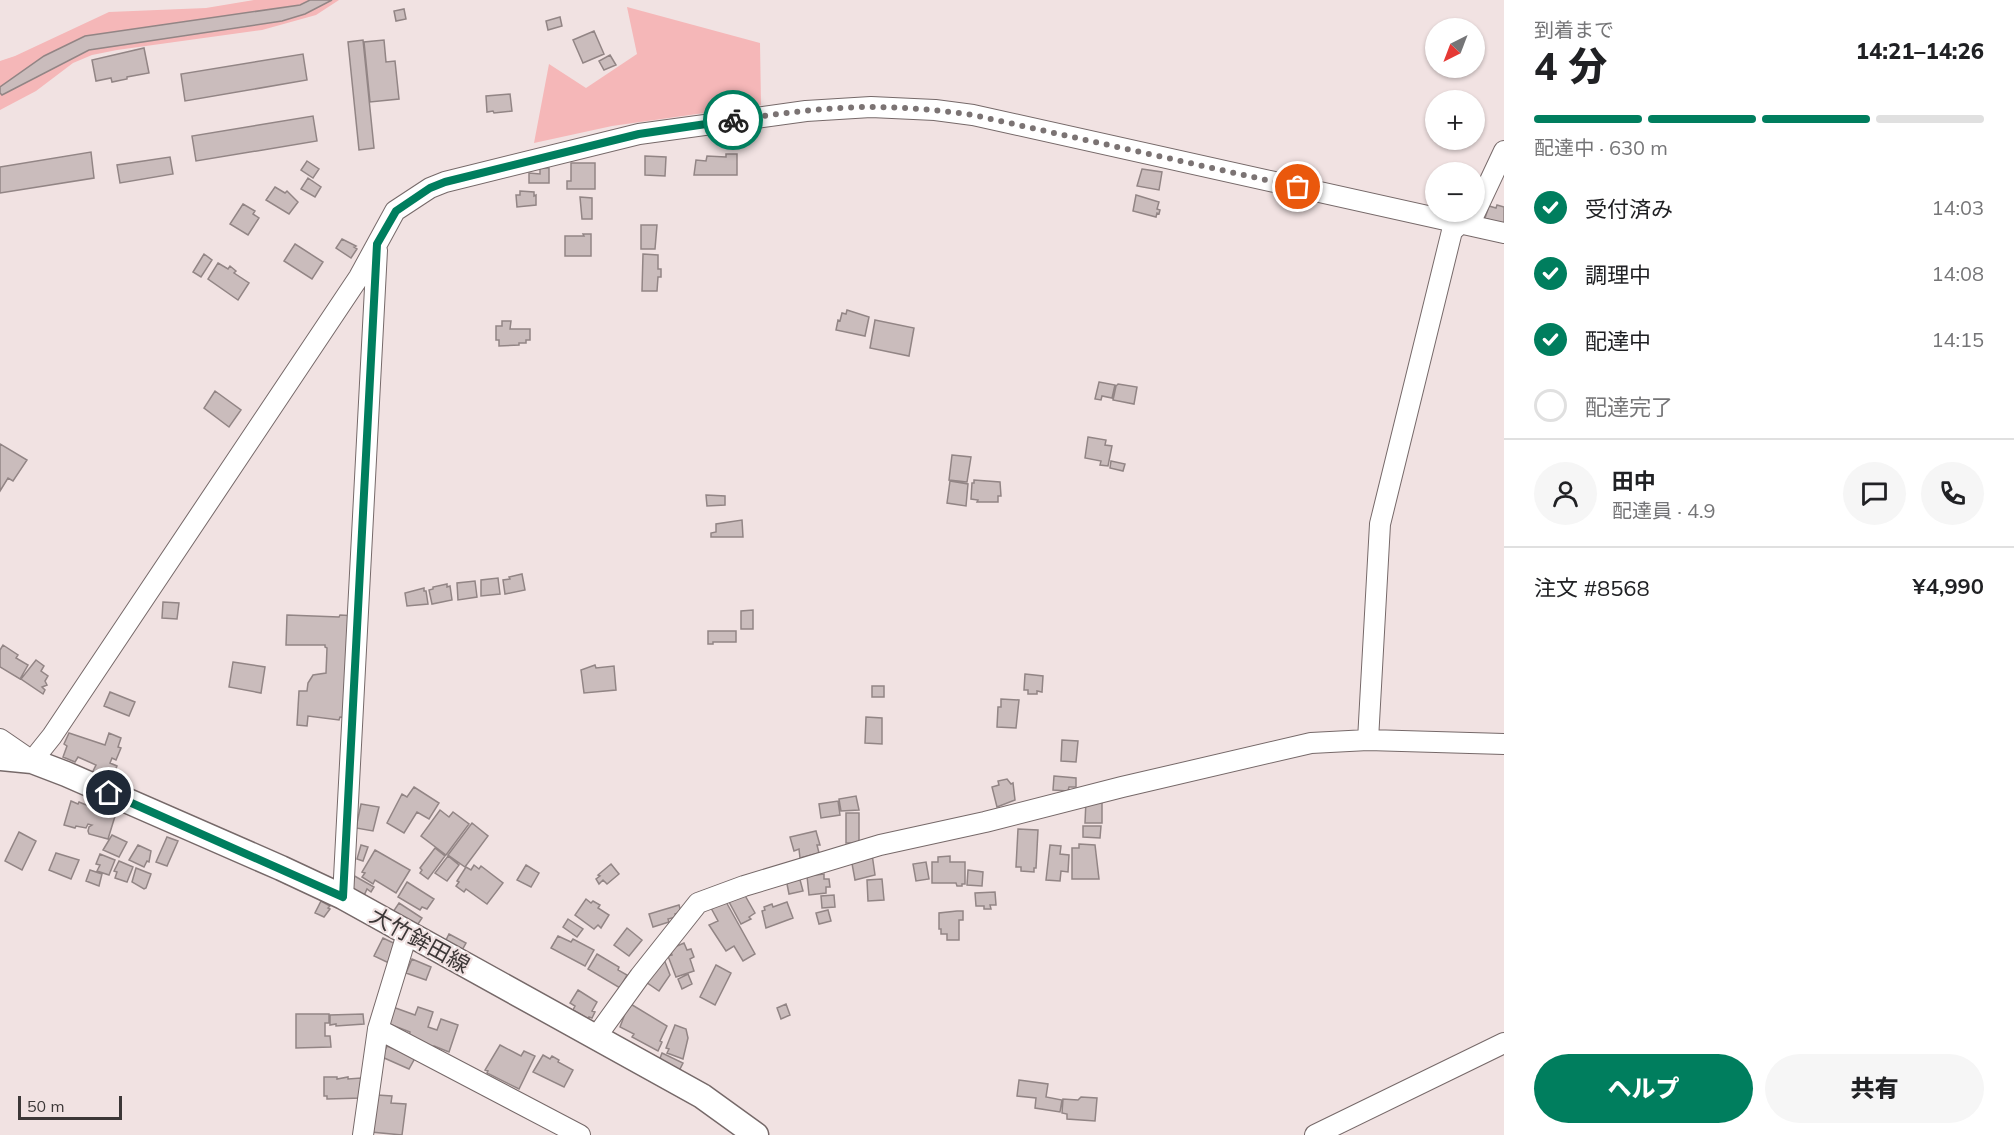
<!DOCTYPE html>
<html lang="ja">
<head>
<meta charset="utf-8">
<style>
  :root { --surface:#fff; --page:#f6f6f6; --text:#202124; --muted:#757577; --line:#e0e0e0; --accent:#007e5e }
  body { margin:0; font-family:Mulish,"Noto Sans JP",sans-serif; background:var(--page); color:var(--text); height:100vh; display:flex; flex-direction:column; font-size:22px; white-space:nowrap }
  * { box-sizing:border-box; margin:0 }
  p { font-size:20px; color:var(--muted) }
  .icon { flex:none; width:33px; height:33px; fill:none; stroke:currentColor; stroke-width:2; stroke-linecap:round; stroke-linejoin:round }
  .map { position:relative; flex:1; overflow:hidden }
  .panel { display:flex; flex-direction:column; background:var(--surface); width:510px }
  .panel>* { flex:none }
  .needle { width:39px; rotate:222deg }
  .fabs { position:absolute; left:1425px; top:18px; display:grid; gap:12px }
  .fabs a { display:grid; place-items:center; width:60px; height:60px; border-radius:50%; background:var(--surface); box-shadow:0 2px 4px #0004; font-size:30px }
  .scale { position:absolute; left:18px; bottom:15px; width:104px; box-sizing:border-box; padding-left:6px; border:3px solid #3c3737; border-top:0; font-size:16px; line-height:21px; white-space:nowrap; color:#3c3737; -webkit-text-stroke:4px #f1e2e2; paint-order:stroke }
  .pin { position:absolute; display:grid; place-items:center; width:51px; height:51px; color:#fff; margin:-26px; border:3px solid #fff; border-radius:50%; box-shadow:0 2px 6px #0007 }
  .courier { position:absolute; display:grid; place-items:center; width:60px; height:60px; margin:-30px; border:4px solid #007e5e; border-radius:50%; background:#fff; color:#222; box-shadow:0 2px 8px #0007 }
  .headline em { font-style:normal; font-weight:800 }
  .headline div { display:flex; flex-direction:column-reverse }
  .headline { display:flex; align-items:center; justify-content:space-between; height:102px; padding:0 30px }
  h1 { font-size:39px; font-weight:800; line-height:45px }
  .bar { display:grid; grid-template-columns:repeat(4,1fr); gap:9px 6px; align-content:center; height:72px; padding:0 30px }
  .bar i { height:8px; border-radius:4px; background:var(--line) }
  .bar .on { background:var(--accent) }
  .bar p { grid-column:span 4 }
  .line { display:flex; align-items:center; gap:15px; padding:0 30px; border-top:2px solid var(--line) }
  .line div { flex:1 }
  .round { display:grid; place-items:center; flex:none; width:63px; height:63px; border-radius:32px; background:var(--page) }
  ol { padding:0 30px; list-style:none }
  li { display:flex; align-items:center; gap:18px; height:66px }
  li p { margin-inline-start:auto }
  li .icon { padding:6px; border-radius:50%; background:var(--accent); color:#fff; stroke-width:4 }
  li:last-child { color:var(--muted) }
  li i { width:33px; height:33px; border:3px solid var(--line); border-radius:50% }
  .button { display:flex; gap:12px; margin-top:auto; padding:12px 30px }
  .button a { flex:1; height:69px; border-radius:36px; background:var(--accent); color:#fff; font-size:24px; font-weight:800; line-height:69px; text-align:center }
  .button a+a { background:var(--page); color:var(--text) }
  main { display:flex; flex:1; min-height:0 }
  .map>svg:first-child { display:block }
  .green { fill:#f5b7b8 }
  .building { fill:#cabcbc; stroke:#928585; stroke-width:1.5 }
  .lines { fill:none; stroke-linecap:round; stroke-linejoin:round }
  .minor-casing { stroke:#766969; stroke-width:22 }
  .major-casing { stroke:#766969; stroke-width:27 }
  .minor { stroke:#fff; stroke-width:20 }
  .major { stroke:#fff; stroke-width:24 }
  .done { stroke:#7b7373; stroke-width:6; stroke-dasharray:0 10.8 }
  .route { stroke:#007e5e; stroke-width:8 }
  .labels { text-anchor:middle; stroke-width:4.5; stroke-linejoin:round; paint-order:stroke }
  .street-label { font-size:22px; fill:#3c3737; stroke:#f1e2e2 }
</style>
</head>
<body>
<main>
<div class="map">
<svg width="1504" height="1135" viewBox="0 0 1504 1135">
  <rect width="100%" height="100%" fill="#f1e2e2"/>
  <path class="green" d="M 254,0 L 339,0 L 316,15 L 262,30 L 117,50 L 92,55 L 73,63 L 36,91 L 0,110 L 0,61 L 15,56 L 109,12 L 206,8 Z
    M 627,7 L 760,43 L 761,105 L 612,126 L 534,143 L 549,64 L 586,88 L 637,54 Z"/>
  <path class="building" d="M 310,0 L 332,0 L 305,14 L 282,21 L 89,50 L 2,95 L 0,93 L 0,87 L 44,56 L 85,36 L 300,5 Z
    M 404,9 L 406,19 L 396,21 L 394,11 Z
    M 560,17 L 562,26 L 548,30 L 546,21 Z
    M 594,31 L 604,54 L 583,63 L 573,40 Z
    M 363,40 L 374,148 L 359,150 L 348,42 Z
    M 384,40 L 386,62 L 395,61 L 399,99 L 370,102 L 364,42 Z
    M 144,48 L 149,73 L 127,77 L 127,79 L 112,82 L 111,78 L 96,81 L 92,60 Z
    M 303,54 L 307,80 L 185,101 L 181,74 Z
    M 610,55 L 616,65 L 604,70 L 599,61 Z
    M 510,94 L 512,111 L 494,113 L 493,111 L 487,112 L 486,96 Z
    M 313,116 L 317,141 L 196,161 L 192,136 Z
    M 91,152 L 94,178 L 0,193 L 0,167 Z
    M 726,154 L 737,154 L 737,175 L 694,175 L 696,160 L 706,161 L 707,156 L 726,157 Z
    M 645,156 L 666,157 L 665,176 L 645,175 Z
    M 170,157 L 173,174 L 120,183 L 117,165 Z
    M 307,161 L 319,169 L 313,178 L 301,170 Z
    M 571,163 L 595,163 L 595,189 L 567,189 L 567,181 L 571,181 Z
    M 540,168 L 549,168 L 549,183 L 529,183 L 529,173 L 540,174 Z
    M 1142,169 L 1162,172 L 1159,190 L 1137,186 Z
    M 308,178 L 321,187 L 315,197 L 301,189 Z
    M 275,187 L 285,193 L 287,191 L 298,202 L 289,214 L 266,200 Z
    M 520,191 L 534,192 L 534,196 L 536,195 L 536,205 L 517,207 L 516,195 L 520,195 Z
    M 1136,195 L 1159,202 L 1157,209 L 1160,210 L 1159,214 L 1157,213 L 1156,217 L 1133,211 Z
    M 580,197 L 592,198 L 592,219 L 582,219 Z
    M 243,204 L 255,211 L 253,214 L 259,218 L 248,235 L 230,224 Z
    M 1497,205 L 1504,207 L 1504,225 L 1485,218 L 1489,206 L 1496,208 Z
    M 641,225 L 657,225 L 655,249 L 641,249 Z
    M 583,234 L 591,234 L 591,256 L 565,256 L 565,236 L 584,236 Z
    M 342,239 L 356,246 L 354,247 L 357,249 L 351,258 L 336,248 Z
    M 295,244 L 323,262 L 312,279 L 284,261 Z
    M 204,254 L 212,260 L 201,277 L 193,272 Z
    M 643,254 L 658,255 L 658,269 L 661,269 L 661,277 L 658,277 L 657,291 L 642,291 Z
    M 218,263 L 228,269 L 230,266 L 236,271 L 234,273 L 249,283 L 238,300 L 208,279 Z
    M 847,310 L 869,317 L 865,336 L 836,330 L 838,320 L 840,321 L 842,313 L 846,314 Z
    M 875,320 L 914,328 L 909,356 L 870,348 Z
    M 502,321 L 511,321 L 510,329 L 530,329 L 530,340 L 526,340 L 526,343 L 519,343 L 519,345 L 499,346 L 499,340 L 496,340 L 496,326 L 502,326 Z
    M 1099,382 L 1115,385 L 1112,398 L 1102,396 L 1101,400 L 1095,399 Z
    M 1118,384 L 1137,387 L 1134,404 L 1113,400 L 1116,386 Z
    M 215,391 L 241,410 L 229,427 L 204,408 Z
    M 1088,437 L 1106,440 L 1105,445 L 1112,446 L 1108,466 L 1100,465 L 1101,461 L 1085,458 Z
    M 0,444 L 27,460 L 13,481 L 8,478 L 0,491 Z
    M 952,455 L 971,457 L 967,482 L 949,480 Z
    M 1111,461 L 1125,464 L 1123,471 L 1110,468 Z
    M 974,480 L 1000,482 L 1001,496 L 998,496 L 998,502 L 977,502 L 978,500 L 971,499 L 972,483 L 974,483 Z
    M 950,481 L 968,484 L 966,506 L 947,503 Z
    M 706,495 L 725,496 L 725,505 L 707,506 Z
    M 742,520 L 743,537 L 711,537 L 711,533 L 716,532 L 716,524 Z
    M 522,574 L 525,590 L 505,594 L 503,580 L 510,579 L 509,577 Z
    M 498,578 L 500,594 L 481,596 L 481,580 Z
    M 475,581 L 477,597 L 458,600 L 457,583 Z
    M 447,584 L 447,587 L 450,586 L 452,600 L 432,604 L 429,590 L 433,589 L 433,587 Z
    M 424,588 L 424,591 L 426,591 L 428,604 L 407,606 L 405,593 Z
    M 163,602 L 179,603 L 177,619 L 162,618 Z
    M 753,610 L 753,629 L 741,629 L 741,611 Z
    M 287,615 L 339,617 L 340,615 L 357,616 L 352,718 L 340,717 L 339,720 L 308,716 L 307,726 L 297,725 L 299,691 L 307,691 L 308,683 L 313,675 L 326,673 L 327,648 L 325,647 L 325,645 L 286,645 Z
    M 708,631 L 736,631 L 736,642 L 713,642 L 713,644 L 708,644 Z
    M 3,645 L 18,655 L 16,658 L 28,665 L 20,679 L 0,667 L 0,650 Z
    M 36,660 L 44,666 L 41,671 L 48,676 L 45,681 L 47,685 L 42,687 L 45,690 L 43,694 L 21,679 Z
    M 233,662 L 265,667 L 261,693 L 229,687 Z
    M 595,665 L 596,668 L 614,666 L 616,690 L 584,693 L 581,670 Z
    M 1025,674 L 1043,676 L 1042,692 L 1037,691 L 1037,694 L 1028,694 L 1028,690 L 1024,690 Z
    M 872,686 L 884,686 L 884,697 L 872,697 Z
    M 110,692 L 135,702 L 129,716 L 104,706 Z
    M 1001,699 L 1019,700 L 1016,728 L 997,727 L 998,707 L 1001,707 Z
    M 866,717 L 882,718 L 882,744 L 865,743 Z
    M 69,733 L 105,745 L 109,733 L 121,738 L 118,747 L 121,748 L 116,760 L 112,758 L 110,763 L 117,766 L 112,779 L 93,771 L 96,765 L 78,757 L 75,762 L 63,757 L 67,746 L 64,744 Z
    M 1062,740 L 1078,741 L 1076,762 L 1061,761 Z
    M 1054,776 L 1076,778 L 1076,787 L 1069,787 L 1068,791 L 1053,790 Z
    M 1007,779 L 1011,784 L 1013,783 L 1015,800 L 997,807 L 992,787 L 999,785 L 998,781 Z
    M 414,787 L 439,803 L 429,819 L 417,812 L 404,833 L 387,823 L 402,794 L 407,797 Z
    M 856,796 L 859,810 L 841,811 L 839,799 Z
    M 1086,800 L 1102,801 L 1102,823 L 1085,823 Z
    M 71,801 L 78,804 L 79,802 L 96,809 L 97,807 L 116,813 L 108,839 L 89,834 L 88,831 L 89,827 L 92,825 L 88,824 L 86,828 L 76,826 L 75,828 L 64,825 Z
    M 838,801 L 840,815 L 821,818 L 819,804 Z
    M 361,804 L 379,807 L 373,831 L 356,828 Z
    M 440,810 L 449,817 L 453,812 L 469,824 L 446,855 L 421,836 Z
    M 846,813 L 859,813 L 859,843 L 846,843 Z
    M 472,823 L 488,836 L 465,867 L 448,855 Z
    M 1083,826 L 1101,826 L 1100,838 L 1083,837 Z
    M 1018,829 L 1038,830 L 1036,868 L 1034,868 L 1034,872 L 1021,871 L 1021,867 L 1016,867 Z
    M 816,831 L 820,845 L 817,845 L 819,853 L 800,858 L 799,849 L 794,851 L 790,837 Z
    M 19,832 L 36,841 L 22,870 L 5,861 Z
    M 112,835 L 127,842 L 119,857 L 103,850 Z
    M 167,837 L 178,841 L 167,866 L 156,862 Z
    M 1079,844 L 1095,845 L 1099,879 L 1072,879 L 1072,848 L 1079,848 Z
    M 138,845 L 151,851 L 149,862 L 147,861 L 144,867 L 129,860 Z
    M 361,845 L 368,847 L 363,861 L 357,859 Z
    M 1050,845 L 1061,846 L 1060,854 L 1069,855 L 1068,872 L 1061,871 L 1060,881 L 1046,880 Z
    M 435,848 L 445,856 L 428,879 L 420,873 L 422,870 L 420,868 Z
    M 375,850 L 410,870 L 396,893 L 375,880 L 373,884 L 362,877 L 365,873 L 362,872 Z
    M 56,853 L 79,860 L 71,879 L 49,870 Z
    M 100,854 L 115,860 L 109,875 L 97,871 L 100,865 L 96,864 Z
    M 872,854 L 875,875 L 855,880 L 851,858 Z
    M 448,856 L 459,865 L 447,881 L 435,873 Z
    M 950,856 L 950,862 L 965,862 L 965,884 L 962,884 L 962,886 L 957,886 L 956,883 L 932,883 L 932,862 L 938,862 L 938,857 Z
    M 119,861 L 133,867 L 127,882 L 115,878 L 117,872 L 114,871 Z
    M 926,862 L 929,879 L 916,881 L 913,864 Z
    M 611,864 L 619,874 L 607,884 L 603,880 L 599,884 L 596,879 L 600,876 L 598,875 Z
    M 474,865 L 479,869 L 481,866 L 503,883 L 487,904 L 466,889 L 464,892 L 456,886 L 459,882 L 457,881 L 466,867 L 471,870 Z
    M 526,865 L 539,873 L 531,887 L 517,880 Z
    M 136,868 L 151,874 L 146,888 L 144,889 L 132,882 Z
    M 90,870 L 102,874 L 99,886 L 86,881 Z
    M 968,870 L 983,872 L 982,886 L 967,885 Z
    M 351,874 L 374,887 L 371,892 L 367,889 L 363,898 L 350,891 Z
    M 824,874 L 824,879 L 829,879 L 830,887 L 826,887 L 826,893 L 809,895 L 807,876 Z
    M 799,876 L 803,891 L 789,894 L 786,879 Z
    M 882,879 L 884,900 L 868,901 L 867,880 Z
    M 407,882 L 434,899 L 427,909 L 422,907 L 420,910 L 398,897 Z
    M 743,892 L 755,913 L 749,917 L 751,919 L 741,924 L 728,900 Z
    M 995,892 L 996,905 L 990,905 L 991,909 L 984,909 L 984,906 L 976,906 L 975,893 Z
    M 834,895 L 835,907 L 822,908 L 821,896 Z
    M 586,899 L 591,903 L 593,901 L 600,905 L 598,908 L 609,915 L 601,928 L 598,925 L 594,929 L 575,915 Z
    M 725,900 L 755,954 L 743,961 L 734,946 L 726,951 L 709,925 L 718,921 L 711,908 Z
    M 321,901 L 330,906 L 328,908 L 330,909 L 324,917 L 315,913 Z
    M 787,902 L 793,918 L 766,928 L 762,911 L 765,910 L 764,907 L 772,904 L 773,907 Z
    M 399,903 L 422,918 L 416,927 L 393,912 Z
    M 679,905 L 681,912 L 675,914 L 676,917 L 668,919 L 669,922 L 653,927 L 649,914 Z
    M 828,910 L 831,921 L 819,924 L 816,913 Z
    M 957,911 L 963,911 L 963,920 L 959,920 L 959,940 L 947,940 L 947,934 L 941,934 L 941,929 L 939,929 L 939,913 Z
    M 568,919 L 583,929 L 577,937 L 563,927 Z
    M 627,928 L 642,940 L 629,956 L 614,945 Z
    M 449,934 L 466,943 L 461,952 L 444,944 Z
    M 558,936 L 571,942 L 573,939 L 594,950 L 585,966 L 551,948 Z
    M 383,938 L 400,946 L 391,964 L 374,956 Z
    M 684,943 L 687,950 L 691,949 L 694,957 L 690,959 L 694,971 L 676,977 L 668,956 L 672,955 L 670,949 Z
    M 597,954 L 619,967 L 618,970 L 627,975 L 620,988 L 588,969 Z
    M 662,954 L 670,975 L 659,991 L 643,980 Z
    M 412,959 L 431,967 L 426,980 L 406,973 Z
    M 716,965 L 731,973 L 715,1005 L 700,997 Z
    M 688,974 L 692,984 L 682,989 L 678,979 Z
    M 578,990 L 597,1002 L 592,1011 L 595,1012 L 592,1018 L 589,1017 L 588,1019 L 573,1010 L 575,1006 L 570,1003 Z
    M 629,1003 L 667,1026 L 660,1041 L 662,1042 L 658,1051 L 632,1037 L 634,1034 L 620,1027 Z
    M 786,1004 L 790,1015 L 781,1019 L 777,1008 Z
    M 390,1006 L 415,1015 L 418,1007 L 433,1012 L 428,1027 L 437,1030 L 441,1019 L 458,1025 L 449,1052 L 434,1046 L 432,1051 L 409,1036 L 410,1032 L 384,1022 Z
    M 296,1014 L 329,1014 L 329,1023 L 325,1023 L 325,1036 L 330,1036 L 331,1047 L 296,1048 Z
    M 363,1014 L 364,1024 L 336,1026 L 336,1024 L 330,1025 L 330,1015 Z
    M 675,1025 L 686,1029 L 688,1038 L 683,1059 L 667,1053 L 669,1049 L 666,1048 Z
    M 500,1045 L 521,1056 L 524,1051 L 535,1056 L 519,1089 L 487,1073 L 488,1071 L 485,1070 Z
    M 387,1046 L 415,1058 L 409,1069 L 382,1057 Z
    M 662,1053 L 683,1063 L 679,1071 L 659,1061 Z
    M 543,1055 L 550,1059 L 552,1056 L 559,1060 L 558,1062 L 573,1070 L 564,1087 L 533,1072 Z
    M 324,1077 L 337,1077 L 337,1079 L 348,1077 L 348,1079 L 361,1078 L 362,1098 L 327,1099 L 327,1096 L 324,1096 Z
    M 1019,1080 L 1048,1084 L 1046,1097 L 1062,1100 L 1060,1112 L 1035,1108 L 1036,1098 L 1017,1096 Z
    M 377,1095 L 392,1096 L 391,1103 L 406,1104 L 402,1135 L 371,1132 Z
    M 1081,1097 L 1097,1098 L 1095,1121 L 1067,1119 L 1067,1114 L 1062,1113 L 1063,1099 L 1078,1100 Z"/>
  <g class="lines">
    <g class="minor-casing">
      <path id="minor" d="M 0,739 L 32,761 L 52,736 L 359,277 L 395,211 L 430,188 L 445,182 L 639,134 L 806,111 L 871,107 L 935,110 L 973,115 L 1504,233
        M 1368,740 L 1380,524 L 1452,231 L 1460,224 L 1472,219 L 1504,151
        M 343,897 L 377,250
        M 378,1029 L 580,1135
        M 596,1037 L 640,976 L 698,903 L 744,886 L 880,845 L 985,822 L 1122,787 L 1311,743 L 1368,740 L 1504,744
        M 363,1135 L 378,1029 L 407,934
        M 1315,1135 L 1504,1043"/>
    </g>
    <g class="major-casing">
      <path id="major" d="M 0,758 L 32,761 L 66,774 L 281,868 L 343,897 L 702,1096 L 756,1135"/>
    </g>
    <use href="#minor" class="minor"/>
    <use href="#major" class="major"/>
  </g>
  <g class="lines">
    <path class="done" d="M 733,120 C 779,114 825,107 871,107 C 905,107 939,110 973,115 L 1298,187"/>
    <path class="route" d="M 109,793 L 343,897 L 377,244 L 396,211 L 430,188 L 445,182 L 639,134 L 733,120"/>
  </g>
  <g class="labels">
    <g class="street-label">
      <text transform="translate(420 940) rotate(29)" y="8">大竹鉾田線</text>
    </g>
  </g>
</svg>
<div class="fabs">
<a><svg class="needle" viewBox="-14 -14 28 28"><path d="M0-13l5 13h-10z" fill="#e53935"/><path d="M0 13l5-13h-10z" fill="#757577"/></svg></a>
<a>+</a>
<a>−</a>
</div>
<div class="scale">50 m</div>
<div class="pin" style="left:1298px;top:187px;background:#ea580c"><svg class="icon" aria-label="bag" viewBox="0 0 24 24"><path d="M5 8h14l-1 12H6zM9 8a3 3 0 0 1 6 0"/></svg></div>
<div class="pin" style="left:109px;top:793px;background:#1f2937"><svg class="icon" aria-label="home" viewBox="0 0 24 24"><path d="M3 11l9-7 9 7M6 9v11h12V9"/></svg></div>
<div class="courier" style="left:733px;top:120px"><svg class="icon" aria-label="bike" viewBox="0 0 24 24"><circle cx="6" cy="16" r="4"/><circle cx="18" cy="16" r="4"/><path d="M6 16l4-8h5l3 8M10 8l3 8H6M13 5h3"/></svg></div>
</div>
<section class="panel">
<div class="headline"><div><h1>4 分</h1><p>到着まで</p></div><em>14:21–14:26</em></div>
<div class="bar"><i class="on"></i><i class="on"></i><i class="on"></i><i></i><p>配達中 · 630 m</p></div>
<ol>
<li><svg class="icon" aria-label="check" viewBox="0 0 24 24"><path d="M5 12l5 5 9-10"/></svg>受付済み<p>14:03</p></li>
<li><svg class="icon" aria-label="check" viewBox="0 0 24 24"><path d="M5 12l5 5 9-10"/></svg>調理中<p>14:08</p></li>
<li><svg class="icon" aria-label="check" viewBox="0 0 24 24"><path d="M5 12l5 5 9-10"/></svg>配達中<p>14:15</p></li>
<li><i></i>配達完了</li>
</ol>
<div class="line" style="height:108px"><a class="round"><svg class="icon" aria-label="person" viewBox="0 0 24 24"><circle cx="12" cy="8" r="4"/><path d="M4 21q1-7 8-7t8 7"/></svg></a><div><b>田中</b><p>配達員 · 4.9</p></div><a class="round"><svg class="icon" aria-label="chat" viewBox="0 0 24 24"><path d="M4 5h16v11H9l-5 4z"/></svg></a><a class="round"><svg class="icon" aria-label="phone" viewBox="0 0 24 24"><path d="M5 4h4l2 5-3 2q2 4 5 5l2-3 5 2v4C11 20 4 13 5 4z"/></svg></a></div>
<div class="line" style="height:78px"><div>注文 #8568</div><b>¥4,990</b></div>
<div class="button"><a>ヘルプ</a><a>共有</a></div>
</section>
</main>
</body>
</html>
